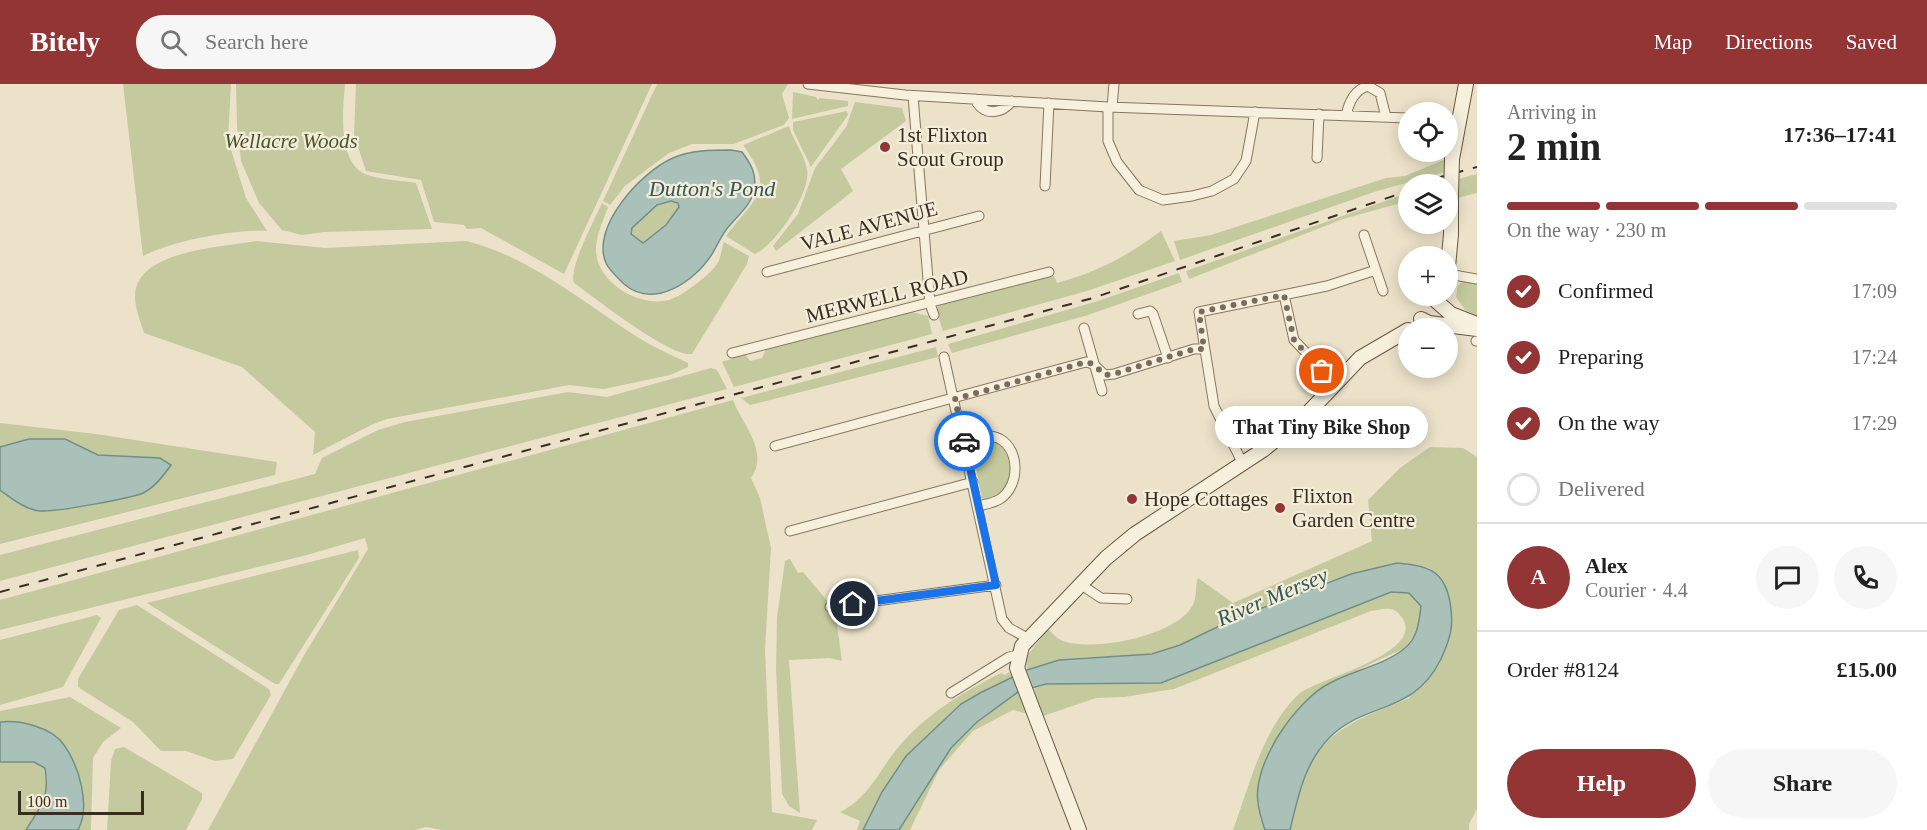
<!DOCTYPE html>
<html lang="en">
<head>
<meta charset="utf-8">
<style>
  :root { --surface:#fff; --page:#f6f6f6; --text:#222; --muted:#767676; --line:#e0e0e0; --accent:#923534 }
  body { margin:0; font-family:Georgia,serif; background:var(--page); color:var(--text); height:100vh; display:flex; flex-direction:column; font-size:22px; white-space:nowrap }
  * { box-sizing:border-box; margin:0 }
  p { font-size:20px; color:var(--muted) }
  .icon { flex:none; width:33px; height:33px; fill:none; stroke:currentColor; stroke-width:2; stroke-linecap:round; stroke-linejoin:round }
  .map { position:relative; flex:1; overflow:hidden }
  .side { display:flex; flex-direction:column; background:var(--surface); width:450px }
  .side>* { flex:none }
  .buttons { position:absolute; left:1398px; top:18px; display:grid; gap:12px }
  .buttons a { display:grid; place-items:center; width:60px; height:60px; border-radius:50%; background:var(--surface); box-shadow:0 3px 15px #0003; font-size:30px }
  .scale { position:absolute; left:18px; bottom:15px; width:126px; box-sizing:border-box; padding-left:6px; border:3px solid #392d22; border-top:0; font-size:16px; line-height:21px; white-space:nowrap; color:#392d22; -webkit-text-stroke:4px #f4edd9; paint-order:stroke }
  .pin { position:absolute; display:grid; place-items:center; width:51px; height:51px; color:#fff; margin:-26px; border:3px solid #fff; border-radius:50%; box-shadow:0 2px 6px #0007 }
  .courier { position:absolute; display:grid; place-items:center; width:60px; height:60px; margin:-30px; border:4px solid #1a73e8; border-radius:50%; background:#fff; color:#222; box-shadow:0 2px 8px #0007 }
  .bubble { position:absolute; height:42px; border-radius:21px; background:var(--surface); box-shadow:0 3px 15px #0003; font-size:20px; font-weight:700; line-height:42px; text-align:center }
  .summary em { font-style:normal; font-weight:700 }
  .summary div { display:flex; flex-direction:column-reverse }
  .summary { display:flex; align-items:center; justify-content:space-between; height:102px; padding:0 30px }
  h1 { font-size:39px; font-weight:700; line-height:45px }
  .bar { display:grid; grid-template-columns:repeat(4,1fr); gap:9px 6px; align-content:center; height:72px; padding:0 30px }
  .bar i { height:8px; border-radius:4px; background:var(--line) }
  .bar .active { background:var(--accent) }
  .bar p { grid-column:span 4 }
  .line { display:flex; align-items:center; gap:15px; padding:0 30px; border-top:2px solid var(--line) }
  .line div { flex:1 }
  .round { display:grid; place-items:center; flex:none; width:63px; height:63px; border-radius:32px; background:var(--page) }
  ol { padding:0 30px; list-style:none }
  li { display:flex; align-items:center; gap:18px; height:66px }
  li p { margin-inline-start:auto }
  li .icon { padding:6px; border-radius:50%; background:var(--accent); color:#fff; stroke-width:4 }
  li:last-child { color:var(--muted) }
  li i { width:33px; height:33px; border:3px solid var(--line); border-radius:50% }
  .cta { display:flex; gap:12px; margin-top:auto; padding:12px 30px }
  .cta a { flex:1; height:69px; border-radius:36px; background:var(--accent); color:#fff; font-size:24px; font-weight:700; line-height:69px; text-align:center }
  .cta a+a { background:var(--page); color:var(--text) }
  header { display:flex; align-items:center; gap:36px; box-sizing:border-box; height:84px; padding:0 30px; background:var(--accent); color:#fff }
  header strong { font-size:28px }
  nav { display:flex; gap:33px; margin-inline-start:auto; font-size:21px }
  .search { width:420px; height:54px; background:var(--page); display:flex; align-items:center; gap:15px; box-sizing:border-box; padding:0 21px; border-radius:33px; color:var(--muted); font-size:22px }
  main { display:flex; flex:1; min-height:0 }
  .map>svg:first-child { display:block }
  .green { fill:#c4ca9e }
  .water { fill:#aac1ba; stroke:#718f88; stroke-width:1.5; fill-rule:evenodd }
  .lines { fill:none; stroke-linecap:round; stroke-linejoin:round }
  .minor-casing { stroke:#87755f; stroke-width:11 }
  .secondary-casing { stroke:#695742; stroke-width:16 }
  .minor { stroke:#f7f0dd; stroke-width:9 }
  .secondary { stroke:#f7f0dd; stroke-width:14 }
  .rail { stroke:#392d22; stroke-width:2; stroke-dasharray:10 10; stroke-linecap:butt }
  .secondary-bridge-casing { stroke:#695742; stroke-width:16; stroke-linecap:butt }
  .secondary-bridge { stroke:#f7f0dd; stroke-width:14 }
  .done { stroke:#786c5d; stroke-width:6; stroke-dasharray:0 10.8 }
  .route { stroke:#1a73e8; stroke-width:8 }
  .poi-dot { fill:#923534; stroke:#f4edd9; stroke-width:2 }
  .labels { text-anchor:middle; stroke-width:4.5; stroke-linejoin:round; paint-order:stroke }
  .poi-label { font-size:21px; fill:#392d22; stroke:#f4edd9; text-anchor:start }
  .park-label { font-size:21px; font-style:italic; fill:#48542a; stroke:#f4edd9 }
  .street-label { font-size:21px; fill:#392d22; stroke:#f4edd9 }
  .water-label { font-size:22px; font-style:italic; fill:#325756; stroke:#f4edd9 }
</style>
</head>
<body>
<header>
<strong>Bitely</strong>
<div class="search"><svg class="icon" aria-label="search" viewBox="0 0 24 24"><circle cx="10" cy="10" r="6"/><path d="M15 15l6 6"/></svg>Search here</div>
<nav><a>Map</a><a>Directions</a><a>Saved</a></nav>
</header>
<main>
<div class="map">
<svg width="1477" height="746" viewBox="0 0 1477 746">
  <rect width="100%" height="100%" fill="#ece2ca"/>
  <path class="green" d="M 123,0 L 231,0 L 228,56 L 246,114 L 267,147 C 235,145 172,157 143,172 Z
    M 236,0 L 345,0 C 343,25 337,77 365,90 C 380,96 400,96 416,99 L 432,145 L 324,148 L 302,151 L 282,146 L 259,119 L 241,77 L 237,42 Z
    M 356,0 L 652,0 L 564,190 L 481,144 L 467,145 L 464,141 L 434,138 L 421,96 L 366,87 L 354,51 Z
    M 657,0 L 788,0 L 782,10 L 789,34 L 784,41 L 734,60 L 692,60 L 669,69 L 625,102 L 610,121 L 603,117 Z
    M 793,8 L 816,13 L 818,16 L 819,14 L 848,17 L 848,22 L 792,35 Z
    M 855,18 L 902,24 L 906,37 L 841,85 L 853,107 L 776,167 L 773,162 L 798,130 L 815,84 L 846,43 Z
    M 847,27 L 848,31 L 811,83 L 793,46 L 793,38 Z
    M 789,42 C 793,57 804,69 807,85 C 812,108 775,161 755,170 L 726,152 C 754,114 777,107 743,61 Z
    M 1446,75 L 1445,88 L 1374,108 L 1180,176 L 1174,157 L 1211,151 L 1386,94 L 1405,92 Z
    M 1477,90 L 1477,109 L 1457,114 L 1458,95 Z
    M 1408,109 L 1408,117 L 1343,135 L 1189,195 L 1186,187 Z
    M 671,117 L 678,119 L 679,123 L 666,141 L 642,159 L 631,150 L 632,144 L 657,121 Z
    M 602,119 L 608,123 C 604,135 597,149 596,163 C 594,197 638,224 669,216 C 682,212 709,192 717,180 C 721,175 721,165 724,158 L 749,172 L 747,180 L 692,270 C 671,274 595,214 574,199 C 568,185 595,135 602,119 Z
    M 1161,147 L 1175,177 L 1087,207 L 943,247 L 936,226 L 939,221 L 1054,192 L 1057,199 C 1099,187 1126,173 1161,147 Z
    M 256,157 L 325,164 L 466,157 C 531,173 583,219 639,254 C 655,264 672,271 688,279 L 688,283 L 670,291 L 604,305 L 569,301 L 387,335 L 371,341 L 313,371 L 315,348 L 242,283 L 144,249 C 140,236 132,217 136,204 C 146,166 223,163 256,157 Z
    M 1179,189 L 1182,198 L 1088,231 L 952,269 L 948,260 L 1098,217 Z
    M 1463,198 L 1477,198 L 1477,232 L 1465,226 L 1456,213 L 1458,201 Z
    M 912,228 L 928,232 L 932,250 L 734,303 L 722,278 L 745,270 L 750,277 L 762,274 L 766,265 Z
    M 936,263 L 938,273 L 750,321 L 741,314 Z
    M 711,284 L 717,286 L 727,305 L 0,497 L 0,471 L 315,390 L 322,374 L 378,346 L 405,338 L 568,308 L 607,313 Z
    M 733,316 C 742,340 770,368 751,394 L 760,414 L 771,464 L 765,566 L 772,728 L 817,736 L 812,746 L 442,746 L 426,743 L 415,746 L 208,746 L 303,573 L 368,465 L 365,454 L 307,471 L 0,546 L 0,516 Z
    M 0,339 L 96,350 L 277,378 L 275,391 L 0,460 Z
    M 971,355 C 977,355 985,354 990,355 C 1008,360 1016,388 1006,402 C 1000,411 991,413 982,416 Z
    M 1430,363 L 1463,364 L 1477,373 L 1477,725 L 1469,740 L 1469,746 L 1290,746 C 1294,729 1296,708 1304,692 C 1325,643 1365,633 1409,614 L 1450,518 C 1447,508 1446,496 1437,489 C 1385,450 1214,555 1153,569 C 1134,574 1114,572 1094,573 C 1070,574 1050,579 1027,586 L 1026,573 L 1048,545 C 1052,549 1057,555 1063,557 C 1094,568 1176,552 1193,521 C 1197,513 1195,501 1198,494 L 1233,519 L 1372,457 L 1368,416 L 1400,384 Z
    M 358,466 L 359,474 L 279,600 L 275,600 L 147,519 Z
    M 790,475 L 798,489 L 803,488 L 835,526 L 842,577 L 830,574 L 789,576 L 800,729 L 789,722 L 782,710 L 776,585 L 777,533 L 785,477 Z
    M 1391,508 L 1409,509 L 1421,522 L 1418,545 L 1405,564 L 1329,599 L 1303,621 L 1280,649 L 1257,718 L 1265,746 L 1233,746 C 1250,700 1262,645 1299,610 C 1315,595 1439,567 1397,528 C 1390,522 1379,526 1371,527 L 1174,605 L 1124,613 L 1096,614 L 1043,632 L 1034,605 L 1046,600 L 1161,599 Z
    M 137,521 L 269,605 L 271,611 L 233,675 L 215,677 L 186,667 L 161,667 L 133,638 L 78,603 L 78,595 L 119,526 Z
    M 97,531 L 101,534 L 63,603 L 0,621 L 0,556 Z
    M 1009,588 L 1013,594 L 961,620 L 907,672 L 882,708 L 863,746 L 857,746 L 860,737 L 840,728 C 865,716 877,692 892,671 C 922,632 958,611 1001,589 L 1005,591 Z
    M 1018,608 L 1027,630 L 1013,626 L 973,647 L 939,686 L 910,746 L 899,746 L 951,664 L 977,638 Z
    M 70,613 L 121,644 L 103,658 L 93,674 L 91,746 L 78,746 C 85,732 85,710 79,695 C 74,684 33,650 22,639 L 0,638 L 0,627 Z
    M 124,663 L 202,709 L 202,715 L 186,746 L 107,746 L 111,677 L 115,665 Z
    M 17,676 L 34,678 L 45,684 C 50,715 41,721 26,746 L 0,746 L 0,678 Z"/>
  <path class="water" d="M 731,66 L 742,68 C 751,80 757,90 754,106 C 752,121 735,134 726,146 C 720,154 717,162 712,170 C 695,197 654,226 624,200 C 619,195 609,186 606,179 C 590,143 642,87 673,74 C 691,66 712,66 731,66 ZM 671,117 L 678,119 L 679,123 L 666,141 L 643,159 L 631,150 L 632,144 L 657,121 Z
    M 29,355 L 65,355 L 98,371 L 160,374 L 171,381 C 164,391 156,402 145,408 C 135,414 55,428 40,427 C 26,426 11,414 0,406 L 0,363 Z
    M 1397,479 C 1427,482 1444,485 1450,518 C 1454,541 1451,553 1441,575 C 1413,632 1365,617 1329,654 C 1304,680 1298,713 1290,746 L 1265,746 C 1262,737 1259,728 1258,719 C 1252,680 1296,616 1330,599 C 1354,586 1385,581 1405,564 C 1418,553 1419,538 1421,522 L 1409,509 L 1391,508 L 1161,599 L 1046,600 L 1018,608 L 977,638 L 951,664 L 899,746 L 863,746 L 882,708 L 906,672 L 961,620 L 980,609 L 1027,586 L 1059,576 L 1152,570 L 1180,561 L 1236,534 L 1351,490 Z
    M 0,638 C 20,636 52,643 64,661 C 79,682 91,722 78,746 L 26,746 C 41,721 50,715 45,684 L 34,678 L 0,678 Z"/>
  <g class="lines">
    <g class="minor-casing">
      <path id="minor" d="M 808,0 L 905,11 L 1108,23 L 1408,34
        M 913,12 L 930,220 L 934,231
        M 975,15 C 983,32 1001,31 1012,17
        M 1108,23 L 1108,57 L 1117,78 L 1139,106 L 1163,116 L 1192,112 L 1212,107 L 1234,95 L 1246,77 L 1255,28
        M 1112,23 L 1114,0
        M 1346,31 C 1349,19 1354,6 1368,2 L 1380,9 L 1386,33
        M 1317,74 L 1319,30
        M 1045,102 L 1049,19
        M 1364,151 L 1383,207
        M 767,188 L 979,132
        M 1448,190 L 1477,195
        M 1284,211 L 1294,256 L 1335,299
        M 1138,230 L 1150,227 L 1153,230 L 1168,274
        M 1084,244 L 1102,307
        M 1476,257 L 1477,257
        M 732,269 L 1049,188
        M 944,273 L 1002,535 L 1009,544 L 1029,555
        M 963,352 C 976,351 988,349 1000,355 C 1020,366 1020,402 1000,415 C 994,419 986,420 978,422
        M 775,362 L 1086,278 L 1093,280 L 1105,291 L 1114,290 L 1194,265 L 1204,265
        M 1243,380 L 1214,322 L 1199,228 L 1327,202 L 1376,186
        M 790,447 L 973,398
        M 1080,500 L 1101,514 L 1127,515
        M 830,523 L 996,501
        M 951,609 L 1009,573 L 1018,571"/>
    </g>
    <g class="secondary-casing">
      <path id="secondary" d="M 1452,75 L 1466,0
        M 1448,183 L 1451,150 L 1451,109
        M 1435,216 L 1451,230 L 1474,239
        M 1421,235 L 1429,239 L 1477,245
        M 1079,746 L 1017,584 L 1022,562 L 1106,474 L 1135,450 L 1263,366 L 1305,332 L 1360,274 L 1408,246"/>
    </g>
    <use href="#minor" class="minor"/>
    <use href="#secondary" class="secondary"/>
    <path class="rail" d="M 1415,100 L 1477,83
      M 0,508 L 1093,214 L 1408,107"/>
    <g class="secondary-bridge-casing">
      <path id="secondary-bridge" d="M 1451,109 L 1452,75"/>
    </g>
    <use href="#secondary-bridge" class="secondary-bridge"/>
  </g>
  <g class="lines">
    <path class="done" d="M 964,357 L 955,315 L 1086,278 L 1093,280 L 1105,291 L 1114,290 L 1194,265 L 1204,265 L 1199,228 L 1284,211 L 1294,256 L 1322,287"/>
    <path class="route" d="M 853,520 L 996,501 L 964,357"/>
  </g>
  <g class="poi-dot">
    <circle cx="885" cy="63" r="6"/>
    <circle cx="1132" cy="415" r="6"/>
    <circle cx="1280" cy="424" r="6"/>
  </g>
  <g class="labels">
    <g class="poi-label">
      <text x="897" y="58">1st Flixton<tspan x="897" dy="24">Scout Group</tspan></text>
      <text x="1292" y="419">Flixton<tspan x="1292" dy="24">Garden Centre</tspan></text>
      <text x="1144" y="422">Hope Cottages</text>
    </g>
    <g class="park-label">
      <text x="291" y="64">Wellacre Woods</text>
    </g>
    <g class="street-label">
      <text transform="translate(869 142) rotate(-15)" y="7">VALE AVENUE</text>
      <text transform="translate(887 212) rotate(-14)" y="7">MERWELL ROAD</text>
    </g>
    <g class="water-label">
      <text x="712" y="112">Dutton's Pond</text>
      <text transform="translate(1272 512) rotate(-23)" y="8">River Mersey</text>
    </g>
  </g>
</svg>
<div class="buttons">
<a><svg class="icon" aria-label="locate" viewBox="0 0 24 24"><circle cx="12" cy="12" r="6"/><path d="M12 2v4M12 18v4M2 12h4M18 12h4"/></svg></a>
<a><svg class="icon" aria-label="layers" viewBox="0 0 24 24"><path d="M12 4l9 5-9 5-9-5zM3 14l9 5 9-5"/></svg></a>
<a>+</a>
<a>−</a>
</div>
<div class="scale">100 m</div>
<div class="pin" style="left:1322px;top:287px;background:#ea580c"><svg class="icon" aria-label="bag" viewBox="0 0 24 24"><path d="M5 8h14l-1 12H6zM9 8a3 3 0 0 1 6 0"/></svg></div>
<div class="pin" style="left:853px;top:520px;background:#1f2937"><svg class="icon" aria-label="home" viewBox="0 0 24 24"><path d="M3 11l9-7 9 7M6 9v11h12V9"/></svg></div>
<div class="courier" style="left:964px;top:357px"><svg class="icon" aria-label="car" viewBox="0 0 24 24"><path d="M5 17H2v-5l4-1 3-4h7l3 4 3 1v5h-3M9 17h6M6 11h13"/><circle cx="7" cy="17" r="2"/><circle cx="17" cy="17" r="2"/></svg></div>
<div class="bubble" style="left:1215px;top:322px;width:213px">That Tiny Bike Shop</div>
</div>
<section class="side">
<div class="summary"><div><h1>2 min</h1><p>Arriving in</p></div><em>17:36–17:41</em></div>
<div class="bar"><i class="active"></i><i class="active"></i><i class="active"></i><i></i><p>On the way · 230 m</p></div>
<ol>
<li><svg class="icon" aria-label="check" viewBox="0 0 24 24"><path d="M5 12l5 5 9-10"/></svg>Confirmed<p>17:09</p></li>
<li><svg class="icon" aria-label="check" viewBox="0 0 24 24"><path d="M5 12l5 5 9-10"/></svg>Preparing<p>17:24</p></li>
<li><svg class="icon" aria-label="check" viewBox="0 0 24 24"><path d="M5 12l5 5 9-10"/></svg>On the way<p>17:29</p></li>
<li><i></i>Delivered</li>
</ol>
<div class="line" style="height:108px"><b class="round" style="background:var(--accent);color:#fff">A</b><div><b>Alex</b><p>Courier · 4.4</p></div><a class="round"><svg class="icon" aria-label="chat" viewBox="0 0 24 24"><path d="M4 5h16v11H9l-5 4z"/></svg></a><a class="round"><svg class="icon" aria-label="phone" viewBox="0 0 24 24"><path d="M5 4h4l2 5-3 2q2 4 5 5l2-3 5 2v4C11 20 4 13 5 4z"/></svg></a></div>
<div class="line" style="height:78px"><div>Order #8124</div><b>£15.00</b></div>
<div class="cta"><a>Help</a><a>Share</a></div>
</section>
</main>
</body>
</html>
